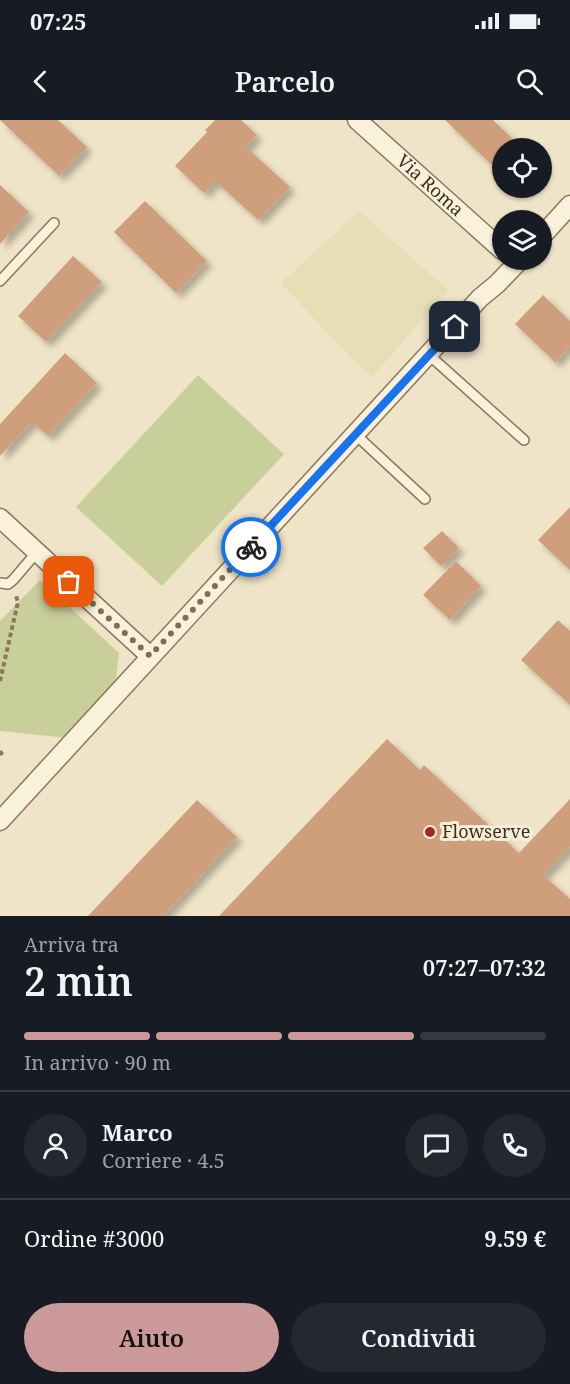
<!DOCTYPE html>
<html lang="it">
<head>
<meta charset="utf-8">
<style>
  :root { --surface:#171b24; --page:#242831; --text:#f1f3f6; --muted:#9ea1a6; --line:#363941; --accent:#cc999b }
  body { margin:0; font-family:"Noto Serif",serif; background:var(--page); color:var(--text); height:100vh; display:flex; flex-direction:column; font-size:22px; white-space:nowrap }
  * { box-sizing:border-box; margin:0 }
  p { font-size:20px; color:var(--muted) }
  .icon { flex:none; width:33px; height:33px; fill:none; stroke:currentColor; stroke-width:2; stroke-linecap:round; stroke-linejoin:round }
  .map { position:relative; height:796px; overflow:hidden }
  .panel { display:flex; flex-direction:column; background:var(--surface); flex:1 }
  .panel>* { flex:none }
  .tools { position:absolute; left:492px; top:18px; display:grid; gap:12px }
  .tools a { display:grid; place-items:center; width:60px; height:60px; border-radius:50%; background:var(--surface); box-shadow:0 2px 4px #0004; font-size:30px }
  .pin { position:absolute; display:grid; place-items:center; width:51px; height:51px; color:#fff; margin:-26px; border-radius:12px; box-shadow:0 3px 9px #0006 }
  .courier { position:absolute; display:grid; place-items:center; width:60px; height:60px; margin:-30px; border:4px solid #1a73e8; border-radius:50%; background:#fff; color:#222; box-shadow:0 2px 8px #0007 }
  .summary em { font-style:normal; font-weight:600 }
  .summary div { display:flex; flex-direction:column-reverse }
  .summary { display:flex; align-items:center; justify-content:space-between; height:102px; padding:0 24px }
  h1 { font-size:39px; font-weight:600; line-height:45px }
  .bar { display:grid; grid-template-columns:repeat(4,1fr); gap:9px 6px; align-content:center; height:72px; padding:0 24px }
  .bar i { height:8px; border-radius:4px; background:var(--line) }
  .bar .current { background:var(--accent) }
  .bar p { grid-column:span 4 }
  .line { display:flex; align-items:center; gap:15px; padding:0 24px; border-top:2px solid var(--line) }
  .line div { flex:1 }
  .round { display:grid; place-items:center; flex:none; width:63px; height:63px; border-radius:32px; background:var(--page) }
  .action { display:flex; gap:12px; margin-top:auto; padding:12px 24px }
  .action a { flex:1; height:69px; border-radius:36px; background:var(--accent); color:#111; font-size:24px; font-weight:600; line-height:69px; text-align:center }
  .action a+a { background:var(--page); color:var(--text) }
  .status { display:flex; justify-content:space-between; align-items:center; height:42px; padding:0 30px; background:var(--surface); direction:ltr }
  .status svg { height:16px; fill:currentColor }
  header { display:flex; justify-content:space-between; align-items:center; height:78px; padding:0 24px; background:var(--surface); font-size:27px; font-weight:600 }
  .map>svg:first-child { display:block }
  .farmland { fill:#e6deb5 }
  .green { fill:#c9cf9b }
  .building { fill:#cf9f7d; filter:url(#shadow) }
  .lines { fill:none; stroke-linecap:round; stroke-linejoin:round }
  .lane-casing { stroke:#8d765c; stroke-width:12 }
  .street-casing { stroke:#8d765c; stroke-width:21 }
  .path { stroke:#8d765c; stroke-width:4; stroke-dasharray:4.5 3; stroke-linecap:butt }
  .lane { stroke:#faf1dc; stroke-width:9 }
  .street { stroke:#faf1dc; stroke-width:18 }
  .done { stroke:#7c6e5b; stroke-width:6; stroke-dasharray:0 10.8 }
  .route { stroke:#1a73e8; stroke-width:8 }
  .poi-dot { fill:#9e2a2b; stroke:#f7eed8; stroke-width:2 }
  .labels { text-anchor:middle; stroke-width:6; stroke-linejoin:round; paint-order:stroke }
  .street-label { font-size:18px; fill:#3d2e20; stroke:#f7eed8 }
  .poi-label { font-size:18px; fill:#3d2e20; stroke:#f7eed8; text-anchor:start }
</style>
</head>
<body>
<div class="status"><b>07:25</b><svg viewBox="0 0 49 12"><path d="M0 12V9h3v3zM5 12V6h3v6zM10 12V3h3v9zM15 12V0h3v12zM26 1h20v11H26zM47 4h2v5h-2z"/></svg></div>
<header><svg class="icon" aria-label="back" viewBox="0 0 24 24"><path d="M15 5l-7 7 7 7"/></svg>Parcelo<svg class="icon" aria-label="search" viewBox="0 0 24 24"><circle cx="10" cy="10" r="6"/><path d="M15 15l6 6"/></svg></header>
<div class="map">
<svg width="570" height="796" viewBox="0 0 570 796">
  <defs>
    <filter id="shadow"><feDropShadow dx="5.5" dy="5.5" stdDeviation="3" flood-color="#0004"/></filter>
  </defs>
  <rect width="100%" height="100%" fill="#f0e4c8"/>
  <path class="farmland" d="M 359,91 L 448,170 L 372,257 L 352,239 L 281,163 Z"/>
  <path class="green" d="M 198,255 L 284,334 L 162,466 L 76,387 Z
    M 40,460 L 119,533 L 115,567 L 68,618 L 0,611 L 0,501 Z"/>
  <path class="building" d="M 0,0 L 58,0 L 87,27 L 59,56 Z
    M 215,0 L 241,0 L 257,15 L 246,27 L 290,67 L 258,100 L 215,61 L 204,73 L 175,46 L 207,12 L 205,10 Z
    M 445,0 L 493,0 L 522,28 L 502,28 L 502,55 Z
    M 0,65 L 29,92 L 0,124 Z
    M 145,81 L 207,141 L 176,173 L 114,112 Z
    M 73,136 L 102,162 L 46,222 L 18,196 Z
    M 543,175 L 570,201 L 570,226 L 555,242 L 515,204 Z
    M 65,233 L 97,263 L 48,316 L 32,302 L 0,336 L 0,304 Z
    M 570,387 L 570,450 L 538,420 Z
    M 442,411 L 459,428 L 441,446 L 423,428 Z
    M 456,441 L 481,466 L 450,500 L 423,475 Z
    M 558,500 L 570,511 L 570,585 L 521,540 Z
    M 387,619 L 420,650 L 424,645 L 519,733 L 570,679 L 570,727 L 543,755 L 570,779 L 570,796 L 219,796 Z
    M 197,680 L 237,717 L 163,796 L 88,796 Z"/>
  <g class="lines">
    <g class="lane-casing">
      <path id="lane" d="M 0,161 L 54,103
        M 429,235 L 524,320
        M 356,315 L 425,379
        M 0,463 L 8,464 L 13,460 L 37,432"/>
    </g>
    <g class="street-casing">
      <g id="street">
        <path id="s1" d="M 357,0 L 502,130"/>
        <path d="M 542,116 L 570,85"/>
        <path d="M 0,398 L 150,536"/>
        <path d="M 0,701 L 480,178 L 497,164 L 520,140"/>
      </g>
    </g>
    <path class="path" d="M 0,561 L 18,482 L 16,476
      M 0,631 L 3,636"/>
    <use href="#lane" class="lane"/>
    <use href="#street" class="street"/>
  </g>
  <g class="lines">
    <path class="done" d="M 69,462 L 150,536 L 251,427"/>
    <path class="route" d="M 251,427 L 455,207"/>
  </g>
  <circle class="poi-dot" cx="430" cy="712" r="6"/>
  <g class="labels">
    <g class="street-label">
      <text dy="6" stroke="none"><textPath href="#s1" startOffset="98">Via Roma</textPath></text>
    </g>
    <g class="poi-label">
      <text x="442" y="718">Flowserve</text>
    </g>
  </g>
</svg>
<div class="tools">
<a><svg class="icon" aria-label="locate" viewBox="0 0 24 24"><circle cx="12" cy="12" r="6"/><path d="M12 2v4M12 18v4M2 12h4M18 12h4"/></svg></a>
<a><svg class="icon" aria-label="layers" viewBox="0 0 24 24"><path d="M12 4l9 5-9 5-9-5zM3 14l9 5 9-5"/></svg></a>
</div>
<div class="pin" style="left:69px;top:462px;background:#ea580c"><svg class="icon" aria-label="bag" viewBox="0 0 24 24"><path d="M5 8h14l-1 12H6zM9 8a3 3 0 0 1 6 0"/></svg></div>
<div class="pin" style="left:455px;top:207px;background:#1f2937"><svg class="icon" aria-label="home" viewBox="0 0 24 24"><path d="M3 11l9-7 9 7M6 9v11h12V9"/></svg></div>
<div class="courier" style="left:251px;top:427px"><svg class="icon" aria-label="bike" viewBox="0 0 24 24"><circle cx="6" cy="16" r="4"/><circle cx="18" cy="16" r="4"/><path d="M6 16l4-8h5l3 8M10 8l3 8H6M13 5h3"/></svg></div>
</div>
<section class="panel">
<div class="summary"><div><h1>2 min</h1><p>Arriva tra</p></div><em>07:27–07:32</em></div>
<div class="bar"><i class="current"></i><i class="current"></i><i class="current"></i><i></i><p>In arrivo · 90 m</p></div>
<div class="line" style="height:108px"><a class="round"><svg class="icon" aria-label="person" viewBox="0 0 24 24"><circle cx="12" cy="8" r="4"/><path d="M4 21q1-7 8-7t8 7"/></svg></a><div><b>Marco</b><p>Corriere · 4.5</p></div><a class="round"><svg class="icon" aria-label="chat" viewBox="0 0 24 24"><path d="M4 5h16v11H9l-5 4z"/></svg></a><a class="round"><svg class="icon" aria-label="phone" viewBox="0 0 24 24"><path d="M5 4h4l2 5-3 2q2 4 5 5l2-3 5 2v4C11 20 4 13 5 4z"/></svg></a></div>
<div class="line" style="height:78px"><div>Ordine #3000</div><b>9.59 €</b></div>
<div class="action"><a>Aiuto</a><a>Condividi</a></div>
</section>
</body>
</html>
